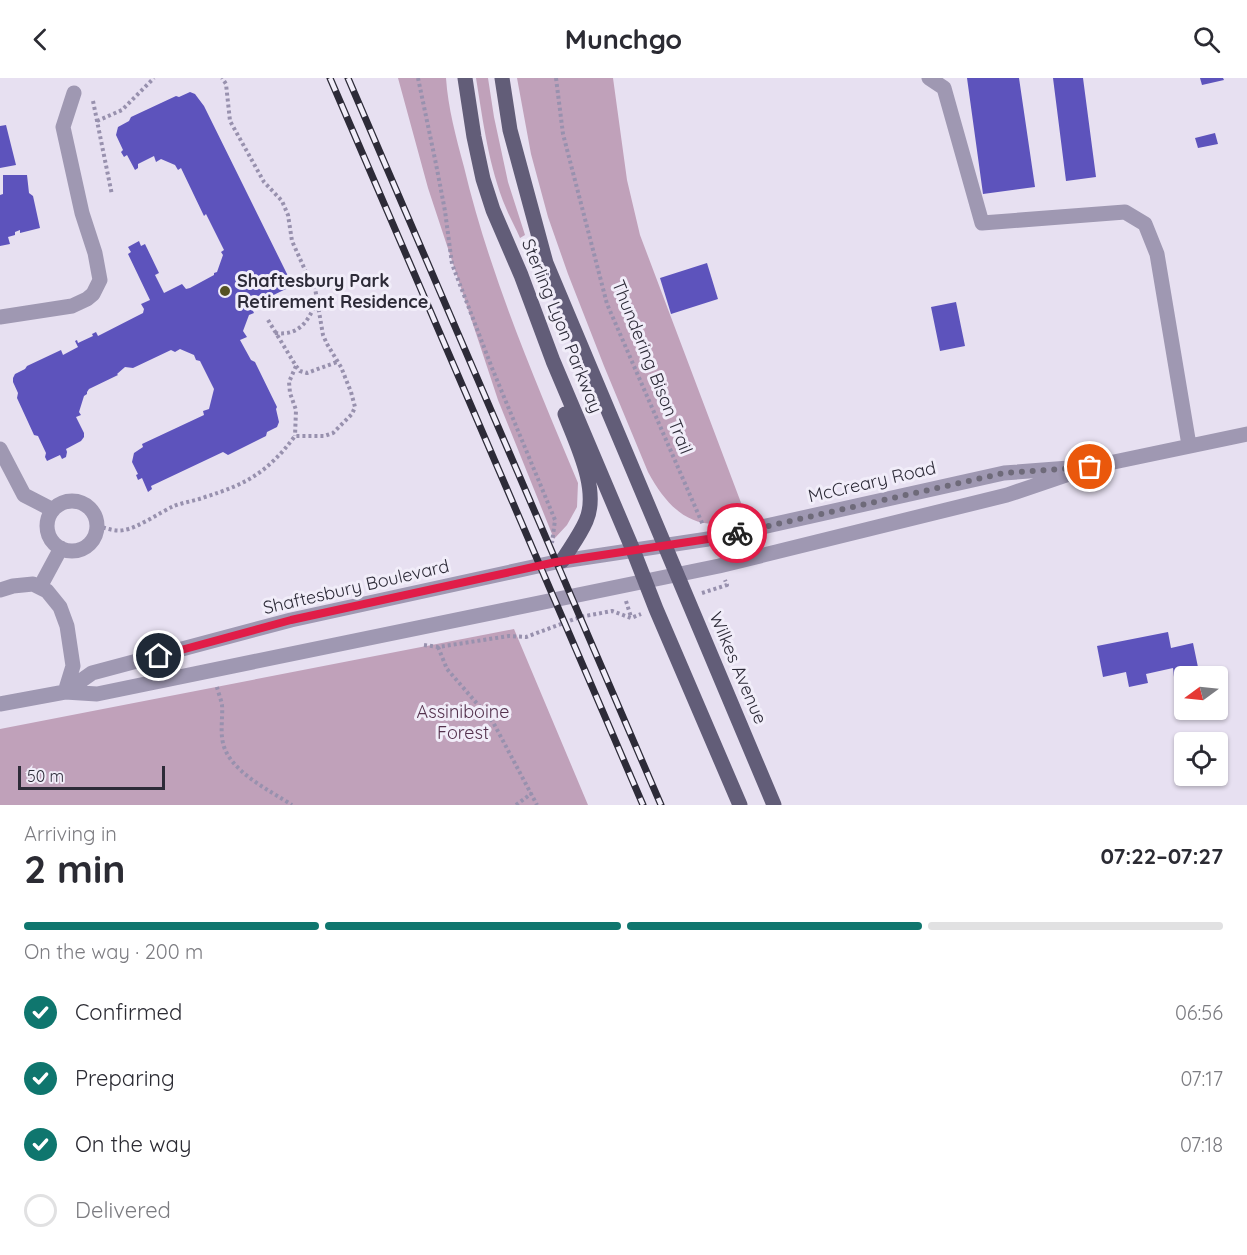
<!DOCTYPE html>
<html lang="en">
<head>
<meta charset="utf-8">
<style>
  :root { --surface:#fff; --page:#f2f2f3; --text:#2b2b33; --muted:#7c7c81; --line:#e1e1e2; --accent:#0f766e }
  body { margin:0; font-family:Quicksand,sans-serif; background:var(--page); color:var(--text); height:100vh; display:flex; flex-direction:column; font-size:22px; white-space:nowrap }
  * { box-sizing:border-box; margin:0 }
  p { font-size:20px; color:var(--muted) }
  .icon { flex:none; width:33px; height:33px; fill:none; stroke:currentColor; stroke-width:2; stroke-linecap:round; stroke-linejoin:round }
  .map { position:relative; height:727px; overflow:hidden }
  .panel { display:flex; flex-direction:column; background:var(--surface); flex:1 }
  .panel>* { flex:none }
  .needle { width:39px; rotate:255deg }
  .buttons { position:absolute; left:1174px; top:588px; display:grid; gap:12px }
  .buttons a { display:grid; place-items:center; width:54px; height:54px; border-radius:6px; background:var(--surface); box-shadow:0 2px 4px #0004; font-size:30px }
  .scale { position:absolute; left:18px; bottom:15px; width:147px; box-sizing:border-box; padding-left:6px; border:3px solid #2d2b38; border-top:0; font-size:16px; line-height:21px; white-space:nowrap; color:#2d2b38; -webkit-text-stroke:4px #f1edf9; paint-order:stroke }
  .pin { position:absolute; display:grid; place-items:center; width:51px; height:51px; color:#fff; margin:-26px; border:3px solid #fff; border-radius:50%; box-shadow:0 2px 6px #0007 }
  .courier { position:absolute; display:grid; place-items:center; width:60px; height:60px; margin:-30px; border:4px solid #e11d48; border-radius:50%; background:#fff; color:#222; box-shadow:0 2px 8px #0007 }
  .headline em { font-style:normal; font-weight:700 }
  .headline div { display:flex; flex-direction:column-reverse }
  .headline { display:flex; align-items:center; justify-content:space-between; height:102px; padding:0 24px }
  h1 { font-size:39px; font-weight:700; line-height:45px }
  .bar { display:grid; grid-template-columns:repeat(4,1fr); gap:9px 6px; align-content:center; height:72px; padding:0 24px }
  .bar i { height:8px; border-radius:4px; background:var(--line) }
  .bar .selected { background:var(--accent) }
  .bar p { grid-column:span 4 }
  ol { padding:0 24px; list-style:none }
  li { display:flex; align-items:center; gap:18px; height:66px }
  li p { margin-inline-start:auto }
  li .icon { padding:6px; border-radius:50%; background:var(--accent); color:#fff; stroke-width:4 }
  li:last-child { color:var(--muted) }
  li i { width:33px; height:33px; border:3px solid var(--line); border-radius:50% }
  header { display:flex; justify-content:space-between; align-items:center; height:78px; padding:0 24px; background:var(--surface); font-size:27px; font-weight:700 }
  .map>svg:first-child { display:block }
  .green { fill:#c0a1ba }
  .building { fill:#5d53bc }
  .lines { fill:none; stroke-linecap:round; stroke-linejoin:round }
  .path { stroke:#9891ae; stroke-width:4; stroke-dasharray:3 3; stroke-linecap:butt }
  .minor { stroke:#9f98b2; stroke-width:15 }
  .major { stroke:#625d78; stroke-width:15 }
  .rail-casing { stroke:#2d2b38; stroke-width:7 }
  .rail { stroke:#f1edf9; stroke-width:4.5; stroke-dasharray:14; stroke-linecap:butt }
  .done { stroke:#6e6a79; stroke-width:6; stroke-dasharray:0 10.8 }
  .route { stroke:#e11d48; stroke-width:8 }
  .poi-dot { fill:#565223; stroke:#f1edf9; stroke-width:2 }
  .labels { text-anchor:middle; stroke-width:6; stroke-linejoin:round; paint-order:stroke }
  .poi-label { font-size:18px; font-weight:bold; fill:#2d2b38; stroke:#f1edf9; text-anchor:start }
  .street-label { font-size:18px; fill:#2d2b38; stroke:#f1edf9 }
  .park-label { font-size:18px; fill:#54314d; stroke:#f1edf9 }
</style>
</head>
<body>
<header><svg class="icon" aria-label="back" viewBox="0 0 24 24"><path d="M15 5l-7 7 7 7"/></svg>Munchgo<svg class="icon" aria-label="search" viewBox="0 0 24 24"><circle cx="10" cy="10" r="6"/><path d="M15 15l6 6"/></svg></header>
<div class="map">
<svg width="1247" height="727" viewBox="0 0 1247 727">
  <rect width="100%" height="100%" fill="#e7e0f1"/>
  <path class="green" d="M 398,0 L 446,0 C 448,30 456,59 464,89 C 490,198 535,302 578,405 L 577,429 L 567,447 L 554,461 L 498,322 L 428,110 Z
    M 476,0 L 488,0 L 494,39 L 508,104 L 525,157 L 520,160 C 516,150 510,140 506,130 C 489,90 483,43 476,0 Z
    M 517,0 L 613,0 L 627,102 L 640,157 L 746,438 C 699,459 670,435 648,394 L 604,288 L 568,196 L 548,139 L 531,76 Z
    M 514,551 L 588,727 L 0,727 L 0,651 Z"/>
  <path class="building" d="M 967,0 L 1019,0 L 1035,109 L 983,116 Z
    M 1053,0 L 1083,0 L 1096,99 L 1066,103 Z
    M 1200,0 L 1223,0 L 1224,2 L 1202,7 Z
    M 190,14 L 195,16 L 204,28 L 288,198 L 286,205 L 288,210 L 257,225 L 252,231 L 254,235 L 249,237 L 243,253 L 247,259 L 240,262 L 251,282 L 255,284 L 277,329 L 276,331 L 279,344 L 277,349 L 267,354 L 266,358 L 228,377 L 223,374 L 151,408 L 152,411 L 148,414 L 142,400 L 138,402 L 136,397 L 138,396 L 132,384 L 134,375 L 143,369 L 142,366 L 204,337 L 203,333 L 209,331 L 214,311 L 200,283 L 196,282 L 194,277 L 180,271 L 175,274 L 171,272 L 133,290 L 125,289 L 117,296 L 118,297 L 89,311 L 87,314 L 87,316 L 84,318 L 79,334 L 81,337 L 76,339 L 84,355 L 84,359 L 81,363 L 66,371 L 67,374 L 66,379 L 62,381 L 60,377 L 47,383 L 45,379 L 46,375 L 38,358 L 34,357 L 17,320 L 18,315 L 13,304 L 13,300 L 15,296 L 25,291 L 27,288 L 61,272 L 63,277 L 78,269 L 75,263 L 77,262 L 78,265 L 93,258 L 92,256 L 96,254 L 98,258 L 143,235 L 144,231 L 141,226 L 150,222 L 128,176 L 131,174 L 128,169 L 139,163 L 141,168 L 145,166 L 159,195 L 155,197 L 164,215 L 182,206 L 186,211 L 190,210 L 214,197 L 214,195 L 217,194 L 223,177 L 221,174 L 224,172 L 206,136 L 204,138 L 181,90 L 178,92 L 175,87 L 161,81 L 156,84 L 154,78 L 138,86 L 138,90 L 135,92 L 127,77 L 124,79 L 121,74 L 123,72 L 116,57 L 118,49 L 129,43 L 131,39 L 176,18 L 179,19 Z
    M 6,47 L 16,87 L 0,90 L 0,48 Z
    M 1215,55 L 1218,66 L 1198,70 L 1195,60 Z
    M 3,97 L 27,97 L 29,115 L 33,118 L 40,150 L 20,155 L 20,152 L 15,154 L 15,157 L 8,159 L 10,166 L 0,168 L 0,117 L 3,116 Z
    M 707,185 L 718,221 L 671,236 L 660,200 Z
    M 956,224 L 965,268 L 940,273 L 931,229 Z
    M 1168,554 L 1171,570 L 1193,565 L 1199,594 L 1174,599 L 1173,590 L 1146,596 L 1148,605 L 1129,609 L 1126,594 L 1103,599 L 1097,568 Z"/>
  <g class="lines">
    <path class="path" d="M 418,0 L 436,86 L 445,133 L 452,186 L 492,290 L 555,442 L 552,465
      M 556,0 L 563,56 L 607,226 L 703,447
      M 93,23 L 112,117
      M 97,43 L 122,32 L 154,0
      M 268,242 L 296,288 L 289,304 L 290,315 L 296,332 L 295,358
      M 275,255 C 300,258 308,243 317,223
      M 296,288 L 300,293 L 307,295 L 337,284
      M 97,448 C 106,450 115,454 124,452 C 138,450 160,434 174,428 C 184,424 195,423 205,419 C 247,406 268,394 295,358 L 324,358 L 333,355 L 352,336 L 355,329 L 351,314 L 341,289 L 327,266 L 323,257 L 315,210 L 310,203 L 292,163 L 288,137 L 282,123 L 264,104 L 230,43 L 226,6 L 222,0
      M 702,515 L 727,507 L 725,502
      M 626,523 L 631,539
      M 424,567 L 438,569 L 509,558 L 526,559 L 580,539 L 612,533 L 631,540 L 641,536
      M 438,569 L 447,591 L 493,644 L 537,727
      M 217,609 C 218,614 221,621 222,627 C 223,639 220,652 223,665 C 229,693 269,712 292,727
      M 516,727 L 532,715"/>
    <path class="minor" d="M 929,0 L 944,10 L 982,145 L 1125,134 L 1145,146 L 1157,176 L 1189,367
      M 0,239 L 72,228 L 87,221 L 93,216 L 100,202 L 95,175 L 82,135 L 63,49 L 74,15
      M 0,371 L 24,417 L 53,432
      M47 448a25 25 0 1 1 50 0a25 25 0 1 1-50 0Z
      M 40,509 L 61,470
      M 0,512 L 13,508 L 33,506 L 47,513 L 60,529 L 67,548 L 73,588 L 65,614
      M 65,614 L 92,595 L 291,542 L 556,484 L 708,461 L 1004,395 L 1069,390
      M 0,626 L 65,614 L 97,616 L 719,488 L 1007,417 L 1090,389 L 1247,356"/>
    <path class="major" d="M 465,0 L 474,59 L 483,101 L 493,132 L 521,197 L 553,283 L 633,472 L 656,531 L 740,727
      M 502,0 L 510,52 L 546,185 L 774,727
      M 562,483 C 570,470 580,457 586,443 C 600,412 576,365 565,336"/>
    <g class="rail-casing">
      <path id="rail" d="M 330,0 L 643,727
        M 348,0 L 661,727"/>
    </g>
    <use href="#rail" class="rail"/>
  </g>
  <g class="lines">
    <path class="done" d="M 737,455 L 1004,395 L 1090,389"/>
    <path class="route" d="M 159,578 L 291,542 L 556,484 L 708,461 L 737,455"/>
  </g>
  <circle class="poi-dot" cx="225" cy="213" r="6"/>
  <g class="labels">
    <g class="poi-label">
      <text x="237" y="209">Shaftesbury Park<tspan x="237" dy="21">Retirement Residence</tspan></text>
    </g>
    <g class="street-label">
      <text transform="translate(562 248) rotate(68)" y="6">Sterling Lyon Parkway</text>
      <text transform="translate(652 289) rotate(68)" y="6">Thundering Bison Trail</text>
      <text transform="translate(872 404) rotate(-13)" y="6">McCreary Road</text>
      <text transform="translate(356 509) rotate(-13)" y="6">Shaftesbury Boulevard</text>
      <text transform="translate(738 590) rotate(67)" y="6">Wilkes Avenue</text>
    </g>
    <g class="park-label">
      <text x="463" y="640">Assiniboine<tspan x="463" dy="21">Forest</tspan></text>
    </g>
  </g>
</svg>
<div class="buttons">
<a><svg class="needle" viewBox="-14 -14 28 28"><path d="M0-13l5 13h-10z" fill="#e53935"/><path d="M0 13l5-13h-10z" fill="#7c7c81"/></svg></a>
<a><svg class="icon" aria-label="locate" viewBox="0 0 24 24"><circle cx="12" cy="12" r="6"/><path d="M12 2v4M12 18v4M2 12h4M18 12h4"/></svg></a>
</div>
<div class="scale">50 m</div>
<div class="pin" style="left:1090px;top:389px;background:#ea580c"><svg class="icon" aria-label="bag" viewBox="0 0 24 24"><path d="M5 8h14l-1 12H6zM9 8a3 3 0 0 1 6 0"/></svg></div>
<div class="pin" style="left:159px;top:578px;background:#1f2937"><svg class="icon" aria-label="home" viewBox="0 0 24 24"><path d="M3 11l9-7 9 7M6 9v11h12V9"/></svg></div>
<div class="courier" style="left:737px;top:455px"><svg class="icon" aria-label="bike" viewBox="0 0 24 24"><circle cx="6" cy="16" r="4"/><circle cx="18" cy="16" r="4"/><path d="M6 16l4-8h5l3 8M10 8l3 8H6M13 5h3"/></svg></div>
</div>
<section class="panel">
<div class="headline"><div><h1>2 min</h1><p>Arriving in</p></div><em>07:22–07:27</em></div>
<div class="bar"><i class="selected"></i><i class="selected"></i><i class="selected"></i><i></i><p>On the way · 200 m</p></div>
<ol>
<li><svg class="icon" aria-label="check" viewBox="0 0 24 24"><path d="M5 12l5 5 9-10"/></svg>Confirmed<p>06:56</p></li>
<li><svg class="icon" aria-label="check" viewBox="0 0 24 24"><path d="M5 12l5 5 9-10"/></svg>Preparing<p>07:17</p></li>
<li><svg class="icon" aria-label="check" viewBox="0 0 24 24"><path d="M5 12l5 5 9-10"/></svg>On the way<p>07:18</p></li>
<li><i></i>Delivered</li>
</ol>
</section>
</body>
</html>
